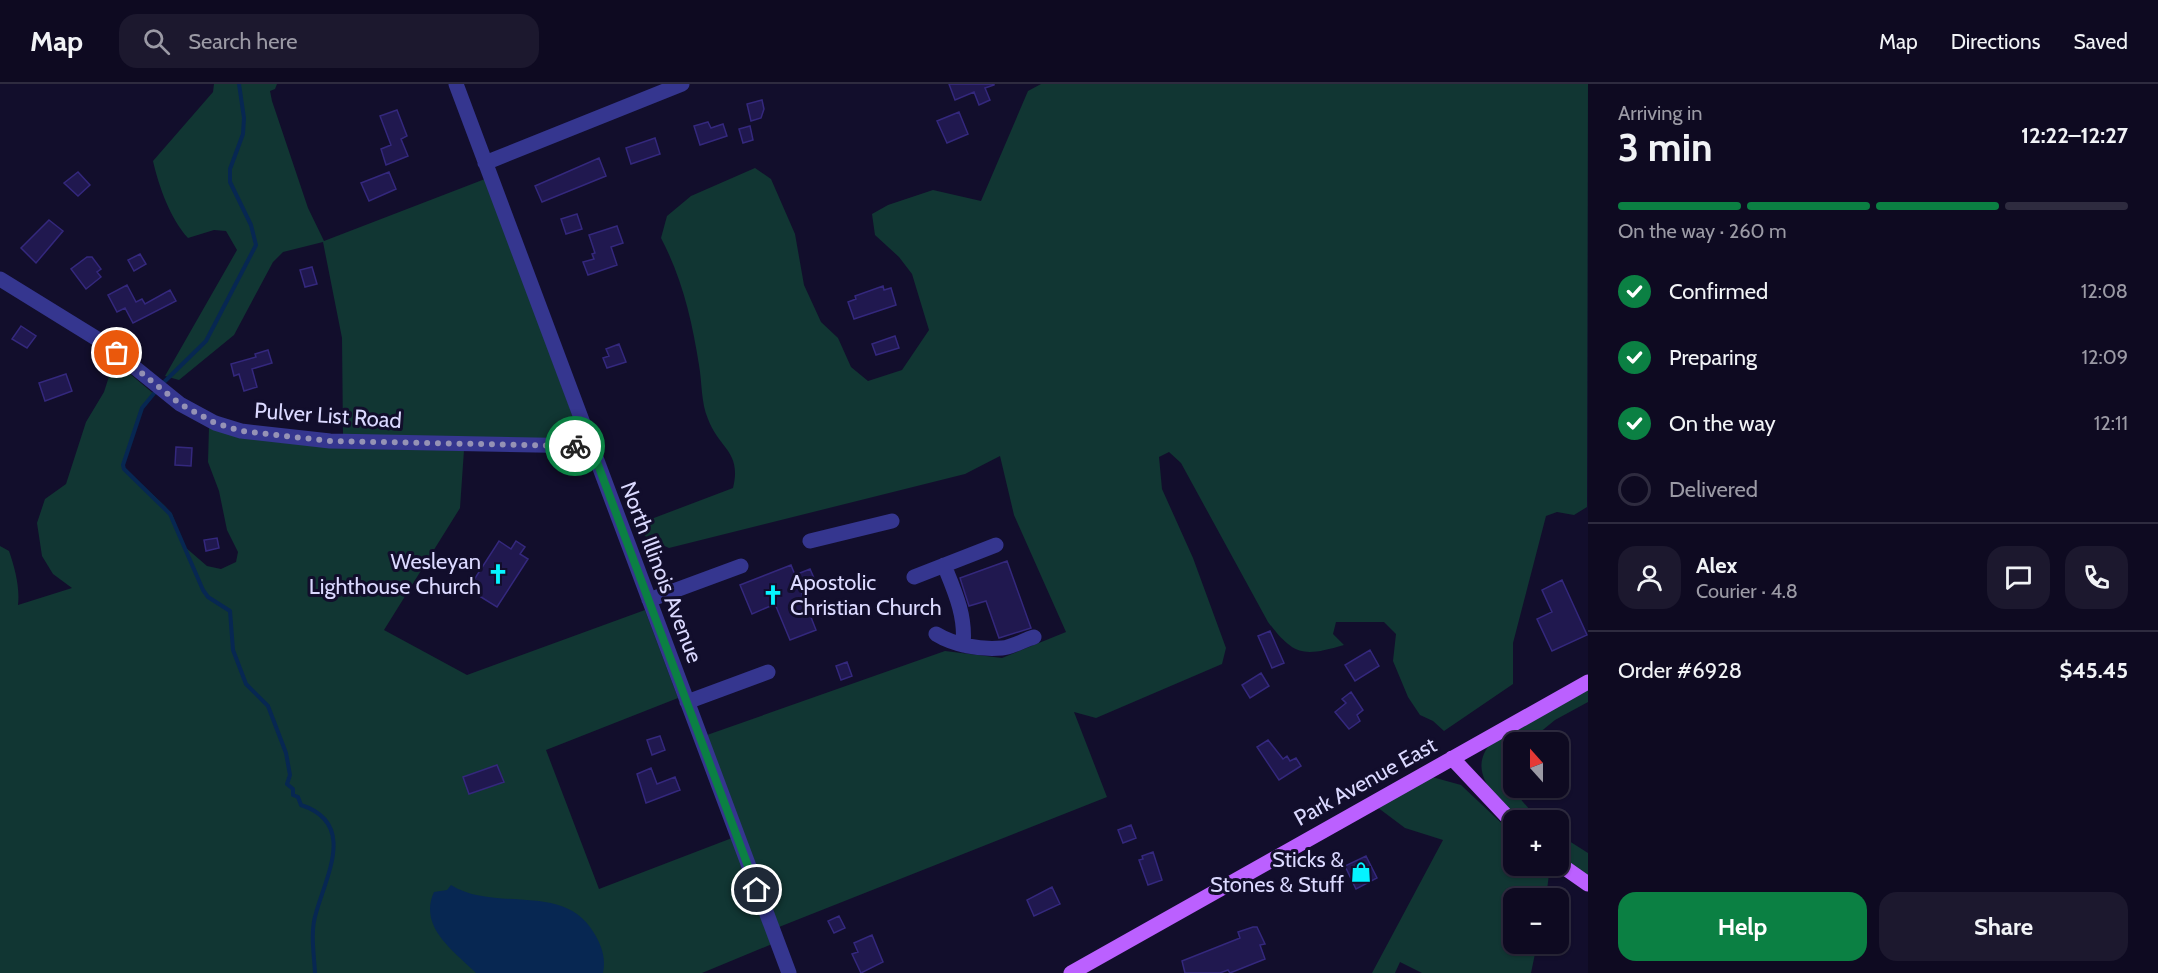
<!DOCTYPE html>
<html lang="en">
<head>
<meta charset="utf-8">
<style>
  :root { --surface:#0e0a21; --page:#1c182e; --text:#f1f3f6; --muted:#9b9aa5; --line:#2e2b3f; --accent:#0b8043 }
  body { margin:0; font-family:Cabin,sans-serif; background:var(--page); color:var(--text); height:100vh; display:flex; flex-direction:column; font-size:22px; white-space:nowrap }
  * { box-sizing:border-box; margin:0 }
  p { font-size:20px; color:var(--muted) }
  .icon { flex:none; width:33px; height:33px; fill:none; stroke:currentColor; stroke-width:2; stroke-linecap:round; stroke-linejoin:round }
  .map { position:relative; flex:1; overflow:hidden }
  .details { display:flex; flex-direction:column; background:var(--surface); width:570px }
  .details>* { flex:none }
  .needle { width:39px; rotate:339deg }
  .controls { position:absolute; left:1503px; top:648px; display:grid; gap:12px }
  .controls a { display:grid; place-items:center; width:66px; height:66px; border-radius:12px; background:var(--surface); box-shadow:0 2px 4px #0004,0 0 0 2px var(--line); font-size:30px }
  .pin { position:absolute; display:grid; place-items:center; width:51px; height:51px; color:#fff; margin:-26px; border:3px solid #fff; border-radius:50%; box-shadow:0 2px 6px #0007 }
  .courier { position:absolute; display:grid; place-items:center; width:60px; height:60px; margin:-30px; border:4px solid #0b8043; border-radius:50%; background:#fff; color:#222; box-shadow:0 2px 8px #0007 }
  .summary em { font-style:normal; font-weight:700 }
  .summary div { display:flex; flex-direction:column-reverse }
  .summary { display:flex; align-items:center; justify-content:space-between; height:102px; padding:0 30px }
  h1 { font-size:39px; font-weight:700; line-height:45px }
  .bar { display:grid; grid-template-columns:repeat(4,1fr); gap:9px 6px; align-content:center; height:72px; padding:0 30px }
  .bar i { height:8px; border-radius:4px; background:var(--line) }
  .bar .active { background:var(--accent) }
  .bar p { grid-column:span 4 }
  .line { display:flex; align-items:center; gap:15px; padding:0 30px; border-top:2px solid var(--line) }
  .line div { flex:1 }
  .round { display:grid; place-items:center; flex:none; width:63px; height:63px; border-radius:18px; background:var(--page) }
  ol { padding:0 30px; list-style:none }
  li { display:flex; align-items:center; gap:18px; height:66px }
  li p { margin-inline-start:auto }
  li .icon { padding:6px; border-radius:50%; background:var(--accent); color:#fff; stroke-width:4 }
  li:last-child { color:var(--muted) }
  li i { width:33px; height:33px; border:3px solid var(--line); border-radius:50% }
  .cta { display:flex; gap:12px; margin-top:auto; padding:12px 30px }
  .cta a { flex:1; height:69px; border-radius:18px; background:var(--accent); color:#fff; font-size:24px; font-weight:700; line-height:69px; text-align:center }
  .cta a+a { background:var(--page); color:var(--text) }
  header { display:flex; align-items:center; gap:36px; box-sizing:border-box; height:84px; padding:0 30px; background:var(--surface); border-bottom:2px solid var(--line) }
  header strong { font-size:28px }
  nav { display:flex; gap:33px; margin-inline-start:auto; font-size:21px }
  .search { width:420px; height:54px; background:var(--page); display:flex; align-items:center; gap:15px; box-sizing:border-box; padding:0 21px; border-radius:18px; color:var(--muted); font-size:22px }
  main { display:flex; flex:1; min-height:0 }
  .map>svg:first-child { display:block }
  .green { fill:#113633 }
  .water { fill:#072752 }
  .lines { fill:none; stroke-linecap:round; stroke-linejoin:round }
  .stream { stroke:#072752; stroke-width:4 }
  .building { fill:#20184f; stroke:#34287d; stroke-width:1.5 }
  .minor { stroke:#35368f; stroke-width:15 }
  .major { stroke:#bb60ff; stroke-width:15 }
  .done { stroke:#9592b5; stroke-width:6; stroke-dasharray:0 10.8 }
  .route { stroke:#0b8043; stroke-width:8 }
  .labels { text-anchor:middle; stroke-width:6; stroke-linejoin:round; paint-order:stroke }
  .street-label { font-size:22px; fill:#dbd9ff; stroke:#120e2c }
  .poi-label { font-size:22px; fill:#dbd9ff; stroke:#120e2c; text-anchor:end }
</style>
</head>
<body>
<header>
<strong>Map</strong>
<div class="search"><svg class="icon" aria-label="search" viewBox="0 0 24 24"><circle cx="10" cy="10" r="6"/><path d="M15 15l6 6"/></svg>Search here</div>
<nav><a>Map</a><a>Directions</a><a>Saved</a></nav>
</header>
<main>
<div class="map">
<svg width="1588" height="889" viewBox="0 0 1588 889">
  <rect width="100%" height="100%" fill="#120e2c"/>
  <path class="green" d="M 214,0 L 277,0 L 275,5 L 270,7 L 272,17 L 308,124 L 324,157 L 485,95 L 578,346 L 568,356 L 343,351 L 342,254 L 323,158 L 283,168 L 273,178 L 234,251 L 179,296 L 165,292 L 237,166 L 226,147 L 214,146 L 188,154 C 170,134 159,103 153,77 L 213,8 Z
    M 1041,0 L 1588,0 L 1587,423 L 1574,431 L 1557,428 L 1546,432 L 1513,559 L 1513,600 L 1444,647 L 1433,637 L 1420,631 L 1408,613 L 1393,577 L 1396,550 L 1384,538 L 1336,538 L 1333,550 L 1344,561 C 1303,573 1294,572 1268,538 L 1181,379 L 1169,368 L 1159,373 L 1162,405 L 1193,474 L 1226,564 L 1222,580 L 1096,634 L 1074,628 L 1107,713 L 779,843 L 707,651 L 945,567 L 1002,574 L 1066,548 L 1014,431 L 1000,372 L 965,390 L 669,464 L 647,454 L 639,445 L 646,437 L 733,404 C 742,367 719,365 708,335 C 701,319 702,298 699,281 C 692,236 682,194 661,154 L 667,132 L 691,112 L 755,84 L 771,95 L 795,150 L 804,201 L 821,238 L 838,254 L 851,283 L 868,297 L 902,286 L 929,246 L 912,190 L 899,173 L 875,151 L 872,130 L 888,121 L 933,106 L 981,117 L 1028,7 Z
    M 113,280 L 118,280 L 154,310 L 143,325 L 124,381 L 125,385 L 165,422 L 172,430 L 185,463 L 207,482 L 221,485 L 236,478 L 238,468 L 227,446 L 219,407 L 208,378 L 209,343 L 464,366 L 460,424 L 384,546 L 467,591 L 645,526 L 678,614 L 546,666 L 599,805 L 732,754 L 772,860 L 702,889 L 0,889 L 0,462 L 9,467 C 15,484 20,504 18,521 L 72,504 L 53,490 L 42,472 L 37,439 L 45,415 L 66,400 L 86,338 L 104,308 Z
    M 1588,606 L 1588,618 L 1555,636 L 1528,658 L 1514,658 C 1513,668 1511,678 1511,687 C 1511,707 1526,724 1542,736 L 1519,736 C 1498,715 1466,690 1490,660 Z
    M 1432,693 L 1461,701 L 1513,750 L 1514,782 L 1550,782 L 1546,814 L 1514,814 L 1514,860 L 1537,860 L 1531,889 L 1422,889 L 1400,878 L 1395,889 L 1372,889 L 1443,756 L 1405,744 L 1377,723 Z
    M 1558,750 L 1588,769 L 1588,792 L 1559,771 Z"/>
  <path class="water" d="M 451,801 C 495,829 564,797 594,849 C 602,862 606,874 603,889 L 476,889 C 454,867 418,843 434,808 L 447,806 Z"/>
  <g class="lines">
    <path class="stream" d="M 161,301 L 206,257 L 256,161 L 251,141 L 230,98 L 230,85 L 243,50 L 244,34 L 239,0
      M 156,307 L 142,324 L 123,381 L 124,385 L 170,430 L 203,506 L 208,513 L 230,527 L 233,566 L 246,600 L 268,622 L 286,669 L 290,691 L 287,700 L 293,705 L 293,711 L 298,713 L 301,721 C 357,739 326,792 316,829 C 310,848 314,869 315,889"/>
  </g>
  <path class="building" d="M 949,0 L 994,0 L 994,1 L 985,4 L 990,16 L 979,21 L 974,8 L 955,16 Z
    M 762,16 L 764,25 L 761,34 L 751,37 L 747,20 Z
    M 397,26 L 407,52 L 401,55 L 408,72 L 386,81 L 381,65 L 391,61 L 380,32 Z
    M 959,28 L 968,50 L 947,59 L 937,37 Z
    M 708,38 L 711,44 L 723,40 L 727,52 L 700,61 L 694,42 Z
    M 750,42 L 753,56 L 743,59 L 739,45 Z
    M 655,54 L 660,70 L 631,80 L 626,64 Z
    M 599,74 L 606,92 L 542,118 L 535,102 Z
    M 78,88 L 90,101 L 78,112 L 64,99 Z
    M 389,88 L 396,105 L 369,117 L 361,99 Z
    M 577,130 L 582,145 L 566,150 L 561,135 Z
    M 49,136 L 63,147 L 36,179 L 21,164 Z
    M 617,142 L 623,159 L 611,163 L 617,181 L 588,191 L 583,178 L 594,175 L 592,170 L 595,169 L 589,151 Z
    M 140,170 L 146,180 L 134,187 L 128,176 Z
    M 87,173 L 92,173 L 101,185 L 97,188 L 101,193 L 86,205 L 71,185 Z
    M 312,183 L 317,200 L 305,203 L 300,186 Z
    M 127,201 L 136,218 L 142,215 L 145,220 L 170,206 L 176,217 L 133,239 L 125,224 L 117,228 L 108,211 Z
    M 883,202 L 884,206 L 891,204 L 896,221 L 854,235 L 848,218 L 856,215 L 855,212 Z
    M 21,242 L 36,252 L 27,264 L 12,255 Z
    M 895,252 L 899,264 L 876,271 L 872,260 Z
    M 619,260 L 626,278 L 607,284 L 603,274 L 609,272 L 606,265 Z
    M 268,266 L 272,279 L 252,285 L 257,303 L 244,307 L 239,290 L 234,292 L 231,280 L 256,273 L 255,270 Z
    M 66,290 L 72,307 L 45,317 L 39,299 Z
    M 176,363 L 192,364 L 191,382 L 175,381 Z
    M 217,454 L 219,464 L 206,467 L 204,456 Z
    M 499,457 L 511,465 L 516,457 L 525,463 L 520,470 L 528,475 L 497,523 L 468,505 Z
    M 1007,477 L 1031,544 L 999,554 L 986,517 L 969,522 L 960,494 Z
    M 791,481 L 795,491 L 810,485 L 814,494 L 798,500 L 816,546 L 790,556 L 775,520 L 752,530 L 740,501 Z
    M 1562,496 L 1587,551 L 1552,567 L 1537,535 L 1552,528 L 1542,506 Z
    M 1270,547 L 1284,579 L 1272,584 L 1258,552 Z
    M 1370,566 L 1379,582 L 1355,597 L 1345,581 Z
    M 847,578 L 852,592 L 841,596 L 836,582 Z
    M 1261,589 L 1269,602 L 1250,614 L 1242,601 Z
    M 1351,608 L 1363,626 L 1357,631 L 1360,637 L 1349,645 L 1335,628 L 1346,619 L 1342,615 Z
    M 660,652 L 665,666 L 652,671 L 647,656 Z
    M 1268,656 L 1283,675 L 1287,672 L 1290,677 L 1296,674 L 1301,682 L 1279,696 L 1257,663 Z
    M 497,681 L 504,698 L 469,710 L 463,693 Z
    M 651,684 L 657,700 L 675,693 L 680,706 L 646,719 L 637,690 Z
    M 1131,741 L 1136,754 L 1123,759 L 1118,746 Z
    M 1153,768 L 1162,796 L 1148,801 L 1139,776 L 1143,775 L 1142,772 Z
    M 1366,772 L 1377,794 L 1356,805 L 1345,782 Z
    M 1052,803 L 1060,820 L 1034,832 L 1027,816 Z
    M 839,832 L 845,844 L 834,849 L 828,837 Z
    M 1253,843 L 1257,843 L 1265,860 L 1260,861 L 1265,875 L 1230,889 L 1228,886 L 1220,889 L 1185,889 L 1182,877 L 1240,854 L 1238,848 Z
    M 872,851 L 883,878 L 861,889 L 852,870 L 858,868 L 854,859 Z"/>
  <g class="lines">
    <path class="minor" d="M 456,0 L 789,889
      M 485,79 L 682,0
      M 0,195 L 107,261 L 180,320 L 215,339 L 241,347 L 330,357 L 591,362
      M 810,457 L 892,437
      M 944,481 C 955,508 966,532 963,561
      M 914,493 L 996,461
      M 649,516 L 741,482
      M 936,550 C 954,561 980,566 1002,564 C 1012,563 1024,556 1034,553
      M 687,618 L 768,588"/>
    <path class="major" d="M 1452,674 L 1514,740
      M 1558,779 L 1588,800
      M 1071,889 L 1588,598"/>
  </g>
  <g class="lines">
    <path class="done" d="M 117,269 L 180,320 L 215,339 L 241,347 L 330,357 L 575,362"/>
    <path class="route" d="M 575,362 L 591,362 L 757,806"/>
  </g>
  <defs>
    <g id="church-bare" transform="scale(1.62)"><path d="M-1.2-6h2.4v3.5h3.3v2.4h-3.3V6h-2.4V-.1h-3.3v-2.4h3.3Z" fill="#05f4ff" stroke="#120e2c" stroke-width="2.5" paint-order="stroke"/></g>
    <g id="shop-bare" transform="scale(1.62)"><path d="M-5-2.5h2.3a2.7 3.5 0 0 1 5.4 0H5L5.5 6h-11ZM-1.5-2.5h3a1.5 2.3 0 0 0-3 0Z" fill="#05f4ff" stroke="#120e2c" stroke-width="2.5" paint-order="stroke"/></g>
  </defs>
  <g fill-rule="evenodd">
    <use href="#church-bare" x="498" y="490"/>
    <use href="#church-bare" x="773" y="511"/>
    <use href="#shop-bare" x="1361" y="788"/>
  </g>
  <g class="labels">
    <g class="street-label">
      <text transform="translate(328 331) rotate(4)" y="8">Pulver List Road</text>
      <text transform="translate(662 488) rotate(69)" y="8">North Illinois Avenue</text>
      <text transform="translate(1365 697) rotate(-29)" y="8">Park Avenue East</text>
    </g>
    <g class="poi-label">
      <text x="481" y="485">Wesleyan<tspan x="481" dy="25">Lighthouse Church</tspan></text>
      <text x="790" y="506" text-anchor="start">Apostolic<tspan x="790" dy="25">Christian Church</tspan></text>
      <text x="1344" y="783">Sticks &amp;<tspan x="1344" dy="25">Stones &amp; Stuff</tspan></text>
    </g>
  </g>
</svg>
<div class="controls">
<a><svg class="needle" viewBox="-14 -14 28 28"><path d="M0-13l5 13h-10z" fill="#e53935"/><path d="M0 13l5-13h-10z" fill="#9b9aa5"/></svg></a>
<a>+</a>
<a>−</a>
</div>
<div class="pin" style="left:117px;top:269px;background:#ea580c"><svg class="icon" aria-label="bag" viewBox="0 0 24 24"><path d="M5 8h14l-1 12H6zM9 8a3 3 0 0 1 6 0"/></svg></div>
<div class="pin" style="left:757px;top:806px;background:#1f2937"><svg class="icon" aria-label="home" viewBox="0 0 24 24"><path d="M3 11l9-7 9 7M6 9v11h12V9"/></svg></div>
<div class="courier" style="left:575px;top:362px"><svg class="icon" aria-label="bike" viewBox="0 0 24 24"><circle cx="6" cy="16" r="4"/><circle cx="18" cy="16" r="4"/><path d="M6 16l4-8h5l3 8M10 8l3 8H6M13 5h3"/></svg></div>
</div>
<section class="details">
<div class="summary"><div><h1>3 min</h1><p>Arriving in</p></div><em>12:22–12:27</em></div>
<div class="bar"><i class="active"></i><i class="active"></i><i class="active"></i><i></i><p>On the way · 260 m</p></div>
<ol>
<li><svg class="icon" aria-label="check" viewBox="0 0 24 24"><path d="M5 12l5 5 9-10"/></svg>Confirmed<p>12:08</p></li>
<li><svg class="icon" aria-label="check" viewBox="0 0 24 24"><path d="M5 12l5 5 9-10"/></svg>Preparing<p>12:09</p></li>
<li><svg class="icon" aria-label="check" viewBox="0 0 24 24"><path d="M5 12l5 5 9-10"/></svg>On the way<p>12:11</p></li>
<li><i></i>Delivered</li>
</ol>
<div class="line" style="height:108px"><a class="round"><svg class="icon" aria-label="person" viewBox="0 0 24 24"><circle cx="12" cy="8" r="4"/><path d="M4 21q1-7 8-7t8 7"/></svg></a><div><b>Alex</b><p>Courier · 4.8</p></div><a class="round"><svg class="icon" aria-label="chat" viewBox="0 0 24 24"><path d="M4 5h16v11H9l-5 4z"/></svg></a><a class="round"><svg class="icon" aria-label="phone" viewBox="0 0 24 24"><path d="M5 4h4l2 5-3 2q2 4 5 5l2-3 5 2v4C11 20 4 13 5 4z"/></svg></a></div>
<div class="line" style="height:78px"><div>Order #6928</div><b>$45.45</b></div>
<div class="cta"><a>Help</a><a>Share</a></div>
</section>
</main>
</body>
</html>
